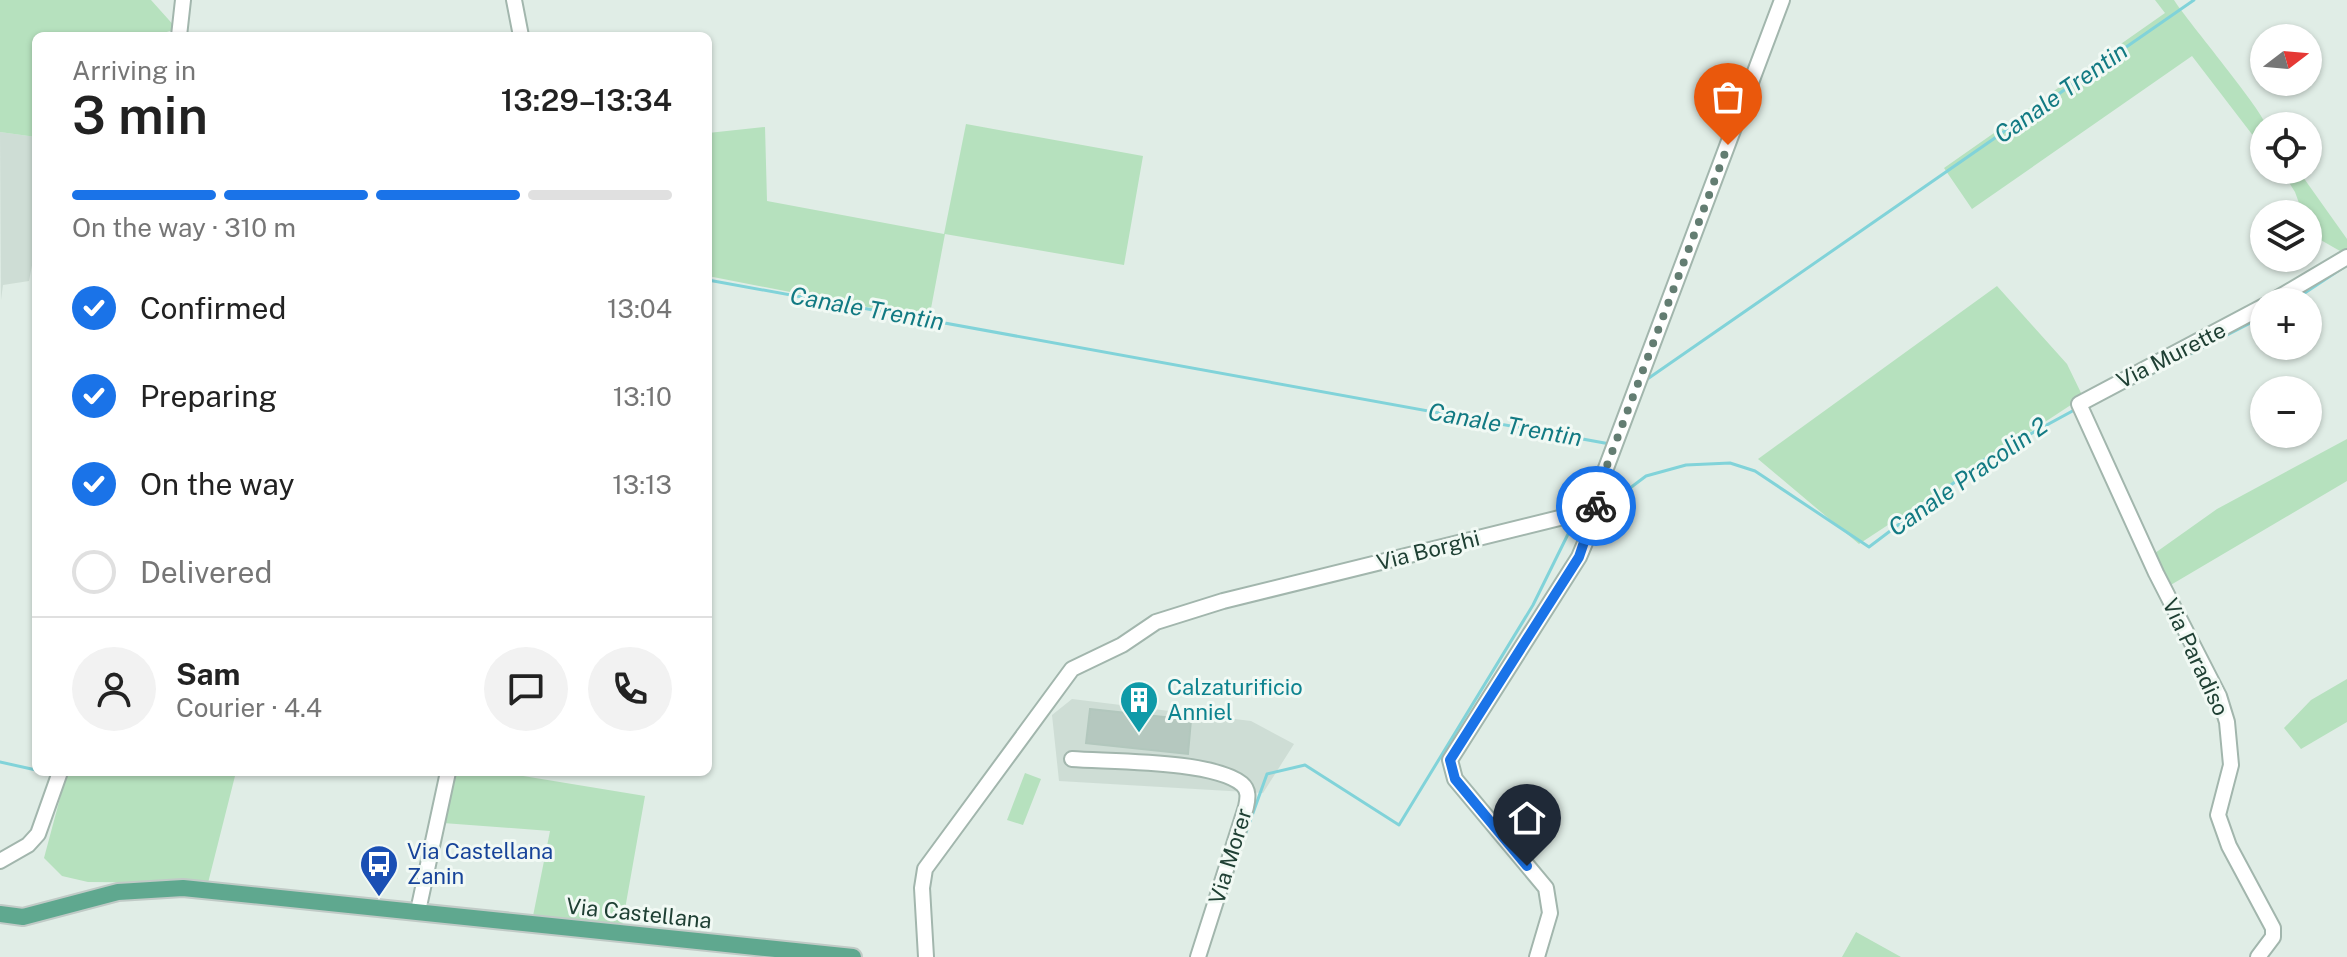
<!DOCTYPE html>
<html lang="en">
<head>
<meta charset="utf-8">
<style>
  :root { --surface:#fff; --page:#f2f2f2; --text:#222; --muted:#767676; --line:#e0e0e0; --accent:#1a73e8 }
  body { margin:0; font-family:"Public Sans",sans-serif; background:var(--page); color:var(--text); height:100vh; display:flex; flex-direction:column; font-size:30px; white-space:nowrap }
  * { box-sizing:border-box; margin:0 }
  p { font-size:26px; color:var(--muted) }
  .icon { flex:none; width:44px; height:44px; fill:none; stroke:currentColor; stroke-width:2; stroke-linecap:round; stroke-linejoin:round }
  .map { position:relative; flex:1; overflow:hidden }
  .side { position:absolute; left:32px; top:32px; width:680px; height:744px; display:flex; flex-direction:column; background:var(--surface); border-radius:12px; box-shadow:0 2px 6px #0004 }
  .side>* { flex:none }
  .needle { width:52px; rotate:74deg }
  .controls { position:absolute; left:2250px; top:24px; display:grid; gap:16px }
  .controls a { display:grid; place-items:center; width:72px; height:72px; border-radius:50%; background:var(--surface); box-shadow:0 2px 6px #0004; font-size:40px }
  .pin { position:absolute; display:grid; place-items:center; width:68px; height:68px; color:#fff; margin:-82px -34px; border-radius:50% 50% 50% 0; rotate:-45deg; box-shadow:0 0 8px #0007 }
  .pin .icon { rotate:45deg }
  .courier { position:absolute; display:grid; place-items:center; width:80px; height:80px; margin:-40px; border:6px solid #1a73e8; border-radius:50%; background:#fff; color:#222; box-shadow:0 2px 10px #0007 }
  .head em { font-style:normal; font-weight:600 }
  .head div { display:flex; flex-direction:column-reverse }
  .head { display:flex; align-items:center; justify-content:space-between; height:136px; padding:0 40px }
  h1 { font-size:52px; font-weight:600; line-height:60px }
  .bar { display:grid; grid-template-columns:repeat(4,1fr); gap:12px 8px; align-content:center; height:96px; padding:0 40px }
  .bar i { height:10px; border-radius:6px; background:var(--line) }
  .bar .active { background:var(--accent) }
  .bar p { grid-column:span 4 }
  .line { display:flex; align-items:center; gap:20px; padding:0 40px; border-top:2px solid var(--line) }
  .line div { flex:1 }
  .round { display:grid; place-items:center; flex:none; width:84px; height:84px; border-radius:42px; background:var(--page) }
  ol { padding:0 40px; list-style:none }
  li { display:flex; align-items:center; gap:24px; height:88px }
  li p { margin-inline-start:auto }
  li .icon { padding:8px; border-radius:50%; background:var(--accent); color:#fff; stroke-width:4 }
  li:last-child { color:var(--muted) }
  li i { width:44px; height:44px; border:4px solid var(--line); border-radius:50% }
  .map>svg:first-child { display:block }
  .built { fill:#ceddd5 }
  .green { fill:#b6e1be }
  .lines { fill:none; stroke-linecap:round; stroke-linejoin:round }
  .stream { stroke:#81d3d9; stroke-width:3 }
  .building { fill:#b5c8bf; stroke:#b2c7bd; stroke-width:2 }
  .minor-casing { stroke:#a2b6ad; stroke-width:18 }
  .major-casing { stroke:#c0cac6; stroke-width:20 }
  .minor { stroke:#fff; stroke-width:14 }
  .major { stroke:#5fa88f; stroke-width:16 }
  .done { stroke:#637d72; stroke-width:8; stroke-dasharray:0 14.4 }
  .route { stroke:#1a73e8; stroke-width:10 }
  .labels { text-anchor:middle; stroke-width:6; stroke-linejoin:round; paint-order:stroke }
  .street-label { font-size:22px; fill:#1f4034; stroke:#f1f9f4 }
  .culture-label { font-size:22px; fill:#0d838f; stroke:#f1f9f4; text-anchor:start }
  .transit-label { font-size:22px; fill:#164399; stroke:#f1f9f4; text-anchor:start }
  .water-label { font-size:24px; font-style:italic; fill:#127a83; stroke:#f1f9f4 }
</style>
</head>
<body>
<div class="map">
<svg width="2347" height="957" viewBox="0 0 2347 957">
  <rect width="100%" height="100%" fill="#e0ede6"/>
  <path class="built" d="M 0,132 L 36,137 L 36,260 L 33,260 L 29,281 L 3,285 L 1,300 Z
    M 1072,699 L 1251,721 L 1294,744 L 1263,793 L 1059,781 L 1052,715 Z"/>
  <path class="green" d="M 0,0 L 151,0 L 177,29 L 153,36 L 36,36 L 36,137 L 0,132 Z
    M 2155,0 L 2174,0 C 2188,22 2265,113 2266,126 C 2266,131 2264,142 2264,150 L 2192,56 L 1972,209 L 1944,168 L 2165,13 Z
    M 966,124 L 1143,156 L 1124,265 L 945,234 L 929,319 L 708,276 L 708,133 L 765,127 L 767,201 L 944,234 Z
    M 2281,170 L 2298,170 L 2347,239 L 2347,255 L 2319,239 L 2308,227 L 2308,214 L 2303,214 L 2295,192 Z
    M 1997,286 L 2067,364 L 2083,397 L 1859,544 L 1758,459 Z
    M 2347,439 L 2347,481 L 2169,586 L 2155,553 L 2217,509 Z
    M 2347,679 L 2347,722 L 2301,749 L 2284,728 L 2311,700 Z
    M 67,772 L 236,772 L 208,883 L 88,882 L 62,876 L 44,858 Z
    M 453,772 L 499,772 L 645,796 L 622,926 L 533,916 L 550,831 L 443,823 Z
    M 1025,773 L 1041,779 L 1023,825 L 1007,820 Z
    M 1856,932 L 1901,957 L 1842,957 Z"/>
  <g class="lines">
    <path class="stream" d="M 708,280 L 1610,444
      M 2291,302 L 2344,267
      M 1646,380 L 2194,0
      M 2132,384 L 2264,316
      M 1601,510 L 1646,476 L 1686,465 L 1730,463 L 1755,471 L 1869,547 L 1988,457 L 2078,408
      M 0,762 L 36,770
      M 46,772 L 51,772
      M 1235,863 L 1267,774 L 1305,765 L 1399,825 L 1533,605 L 1576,518"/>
  </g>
  <path class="building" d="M 1090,709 L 1191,720 L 1188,754 L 1086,743 Z"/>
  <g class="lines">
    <g class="minor-casing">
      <path id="minor" d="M 514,0 L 521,36
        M 179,36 L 183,0
        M 2271,302 L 2347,257
        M 1072,759 C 1111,762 1213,760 1242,784 C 1249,790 1248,798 1246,807 L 1198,957
        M 0,861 L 28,845 L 38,834 L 60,772
        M 418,911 L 448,772
        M 926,957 L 922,888 L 925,869 L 1072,669 L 1122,645 L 1156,622 L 1223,601 L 1596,509
        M 1537,957 L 1550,913 L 1546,888 L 1455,779 L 1450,760 L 1579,557 L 1590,531 L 1600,484 L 1782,0
        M 2258,957 L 2273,937 L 2273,928 L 2229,846 L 2218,815 L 2231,765 L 2227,722 L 2219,696 L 2156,573 L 2079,404 L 2264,306"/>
    </g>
    <g class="major-casing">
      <path id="major" d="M 0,914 L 23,917 L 118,892 L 183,888 L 853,957"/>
    </g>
    <use href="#minor" class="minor"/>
    <use href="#major" class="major"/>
  </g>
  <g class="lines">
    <path class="done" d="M 1596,506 L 1600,484 L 1728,145"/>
    <path class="route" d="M 1527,866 L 1455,779 L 1450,760 L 1579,557 L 1596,506"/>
  </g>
  <defs>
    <g id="building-pin" transform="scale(2)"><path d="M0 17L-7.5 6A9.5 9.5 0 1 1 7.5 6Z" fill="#0f9aa8" stroke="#f1f9f4"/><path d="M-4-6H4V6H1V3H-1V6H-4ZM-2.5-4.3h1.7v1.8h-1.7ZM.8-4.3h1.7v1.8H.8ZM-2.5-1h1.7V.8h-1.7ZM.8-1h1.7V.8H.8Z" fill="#fff"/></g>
    <g id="bus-pin" transform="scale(2)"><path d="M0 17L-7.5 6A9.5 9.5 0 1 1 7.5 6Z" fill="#1a4fb4" stroke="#f1f9f4"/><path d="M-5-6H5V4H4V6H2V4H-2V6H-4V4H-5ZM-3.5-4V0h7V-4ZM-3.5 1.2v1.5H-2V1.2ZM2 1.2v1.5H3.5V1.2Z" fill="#fff"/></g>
  </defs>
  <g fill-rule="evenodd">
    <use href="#building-pin" x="1139" y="700"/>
    <use href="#bus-pin" x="379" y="864"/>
  </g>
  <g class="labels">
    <g class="street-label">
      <text transform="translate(2171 355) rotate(-27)" y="8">Via Murette</text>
      <text transform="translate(1428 550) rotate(-14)" y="8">Via Borghi</text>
      <text transform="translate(2196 657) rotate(65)" y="8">Via Paradiso</text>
      <text transform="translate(1230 856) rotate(-73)" y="8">Via Morer</text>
      <text transform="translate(639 913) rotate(6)" y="8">Via Castellana</text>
    </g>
    <g class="culture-label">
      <text x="1167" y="695">Calzaturificio<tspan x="1167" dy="25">Anniel</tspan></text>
    </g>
    <g class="transit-label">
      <text x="407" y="859">Via Castellana<tspan x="407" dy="25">Zanin</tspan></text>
    </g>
    <g class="water-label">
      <text transform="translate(2061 93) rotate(-35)" y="8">Canale Trentin</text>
      <text transform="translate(867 309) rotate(10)" y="8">Canale Trentin</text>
      <text transform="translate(1505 425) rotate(10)" y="8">Canale Trentin</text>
      <text transform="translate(1968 477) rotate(-35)" y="8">Canale Pracolin 2</text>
    </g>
  </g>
</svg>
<div class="controls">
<a><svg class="needle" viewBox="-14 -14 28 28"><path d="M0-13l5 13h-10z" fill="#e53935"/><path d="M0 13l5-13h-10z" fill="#767676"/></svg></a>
<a><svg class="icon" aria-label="locate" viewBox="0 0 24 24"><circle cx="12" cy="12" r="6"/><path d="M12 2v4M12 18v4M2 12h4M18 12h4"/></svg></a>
<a><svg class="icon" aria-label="layers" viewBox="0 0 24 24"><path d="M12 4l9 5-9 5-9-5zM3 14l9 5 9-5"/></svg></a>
<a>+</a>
<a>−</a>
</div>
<div class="pin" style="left:1728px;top:145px;background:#ea580c"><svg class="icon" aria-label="bag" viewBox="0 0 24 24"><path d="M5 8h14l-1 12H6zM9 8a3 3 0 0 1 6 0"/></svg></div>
<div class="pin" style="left:1527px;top:866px;background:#1f2937"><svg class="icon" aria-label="home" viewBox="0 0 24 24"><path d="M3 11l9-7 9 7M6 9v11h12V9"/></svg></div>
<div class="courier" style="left:1596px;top:506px"><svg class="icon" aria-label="bike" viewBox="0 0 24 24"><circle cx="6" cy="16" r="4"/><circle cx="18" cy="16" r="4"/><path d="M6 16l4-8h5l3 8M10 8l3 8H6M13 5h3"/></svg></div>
<section class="side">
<div class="head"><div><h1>3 min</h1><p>Arriving in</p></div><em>13:29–13:34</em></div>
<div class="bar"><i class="active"></i><i class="active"></i><i class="active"></i><i></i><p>On the way · 310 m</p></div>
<ol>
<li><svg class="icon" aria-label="check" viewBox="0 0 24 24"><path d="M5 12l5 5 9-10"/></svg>Confirmed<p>13:04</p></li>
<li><svg class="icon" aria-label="check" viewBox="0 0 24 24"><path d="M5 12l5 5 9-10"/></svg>Preparing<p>13:10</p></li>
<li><svg class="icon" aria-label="check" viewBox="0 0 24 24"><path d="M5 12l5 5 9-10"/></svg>On the way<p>13:13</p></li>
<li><i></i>Delivered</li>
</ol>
<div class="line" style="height:144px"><a class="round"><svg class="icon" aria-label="person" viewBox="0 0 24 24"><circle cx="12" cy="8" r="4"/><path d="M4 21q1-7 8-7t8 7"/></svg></a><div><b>Sam</b><p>Courier · 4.4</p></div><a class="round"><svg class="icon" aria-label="chat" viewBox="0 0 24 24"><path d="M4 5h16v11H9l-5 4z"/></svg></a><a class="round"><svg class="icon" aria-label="phone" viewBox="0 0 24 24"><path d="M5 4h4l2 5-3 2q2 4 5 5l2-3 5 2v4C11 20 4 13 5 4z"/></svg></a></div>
</section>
</div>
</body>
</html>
